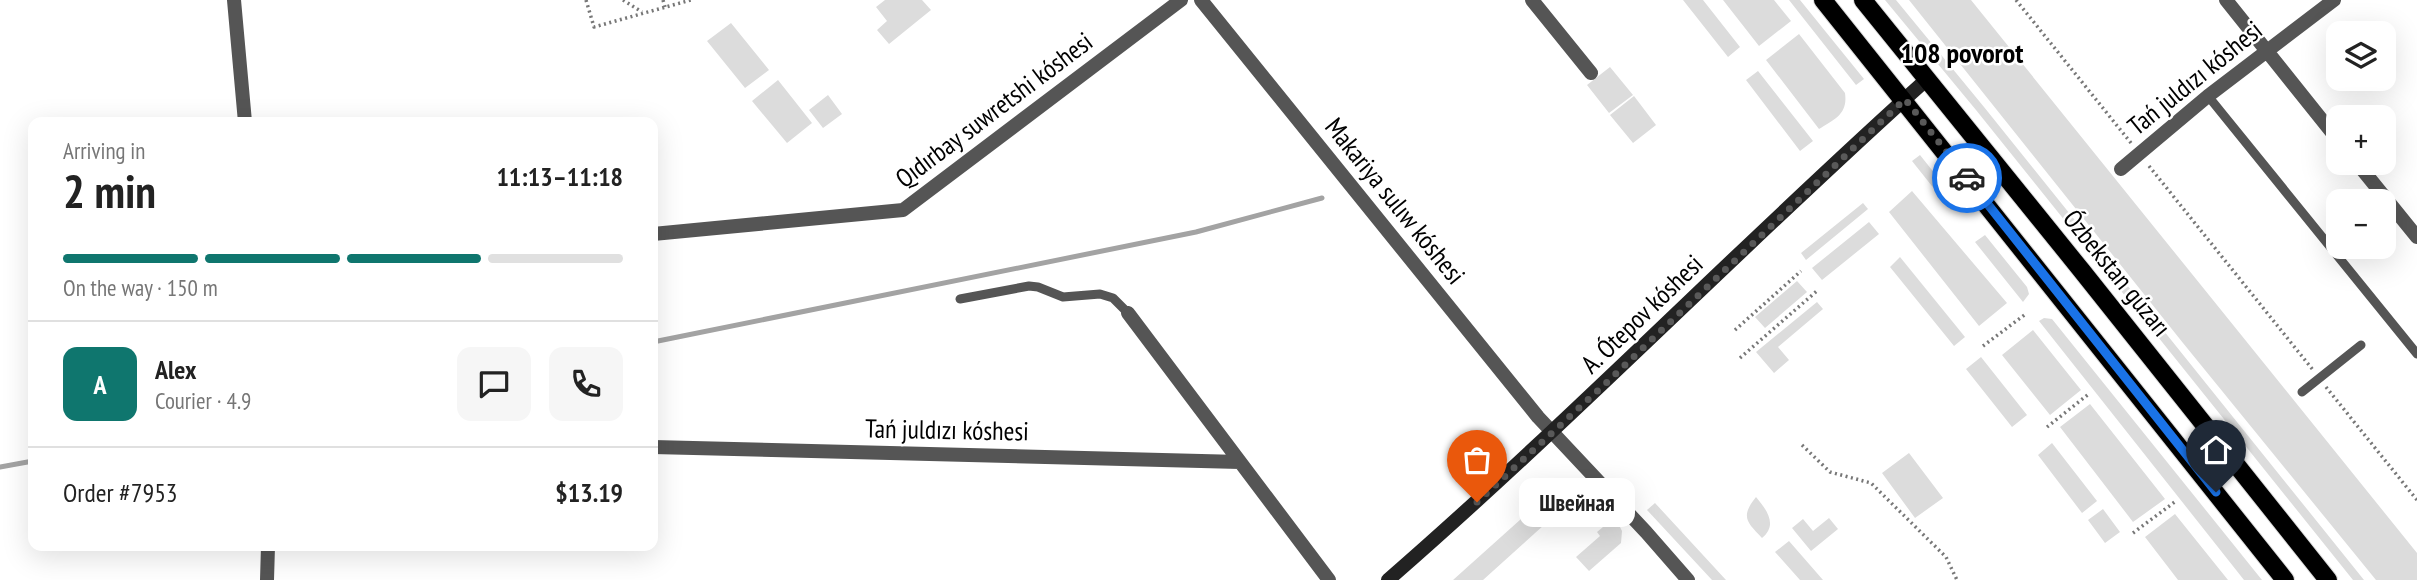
<!DOCTYPE html>
<html lang="en">
<head>
<meta charset="utf-8">
<style>
  :root { --surface:#fff; --page:#f6f6f6; --text:#222; --muted:#767676; --line:#e0e0e0; --accent:#0f766e }
  body { margin:0; font-family:"PT Sans Narrow",sans-serif; background:var(--page); color:var(--text); height:100vh; display:flex; flex-direction:column; font-size:26px; white-space:nowrap }
  * { box-sizing:border-box; margin:0 }
  p { font-size:23px; color:var(--muted) }
  .icon { flex:none; width:38px; height:38px; fill:none; stroke:currentColor; stroke-width:2; stroke-linecap:round; stroke-linejoin:round }
  .map { position:relative; flex:1; overflow:hidden }
  .drawer { position:absolute; left:28px; top:117px; width:630px; height:434px; display:flex; flex-direction:column; background:var(--surface); border-radius:14px; box-shadow:0 7px 28px #0002 }
  .drawer>* { flex:none }
  .tools { position:absolute; left:2326px; top:21px; display:grid; gap:14px }
  .tools a { display:grid; place-items:center; width:70px; height:70px; border-radius:14px; background:var(--surface); box-shadow:0 7px 28px #0002; font-size:35px }
  .pin { position:absolute; display:grid; place-items:center; width:60px; height:60px; color:#fff; margin:-72px -30px; border-radius:50% 50% 50% 0; rotate:-45deg; box-shadow:0 0 7px #0007 }
  .pin .icon { rotate:45deg }
  .courier { position:absolute; display:grid; place-items:center; width:70px; height:70px; margin:-35px; border:5px solid #1a73e8; border-radius:50%; background:#fff; color:#222; box-shadow:0 2px 9px #0007 }
  .bubble { position:absolute; height:49px; border-radius:14px; background:var(--surface); box-shadow:0 7px 28px #0002; font-size:23px; font-weight:700; line-height:49px; text-align:center }
  .head em { font-style:normal; font-weight:700 }
  .head div { display:flex; flex-direction:column-reverse }
  .head { display:flex; align-items:center; justify-content:space-between; height:119px; padding:0 35px }
  h1 { font-size:46px; font-weight:700; line-height:52px }
  .bar { display:grid; grid-template-columns:repeat(4,1fr); gap:10px 7px; align-content:center; height:84px; padding:0 35px }
  .bar i { height:9px; border-radius:5px; background:var(--line) }
  .bar .current { background:var(--accent) }
  .bar p { grid-column:span 4 }
  .line { display:flex; align-items:center; gap:18px; padding:0 35px; border-top:2px solid var(--line) }
  .line div { flex:1 }
  .round { display:grid; place-items:center; flex:none; width:74px; height:74px; border-radius:14px; background:var(--page) }
  .map>svg:first-child { display:block }
  .green { fill:#dcdcdc }
  .lines { fill:none; stroke-linecap:round; stroke-linejoin:round }
  .stream { stroke:#a3a3a3; stroke-width:5 }
  .primary-casing { stroke:#dbdbdb; stroke-width:20 }
  .path { stroke:#777; stroke-width:3.5; stroke-dasharray:2 3.5; stroke-linecap:butt }
  .service { stroke:#555; stroke-width:9 }
  .minor { stroke:#555; stroke-width:14 }
  .secondary { stroke:#222; stroke-width:14 }
  .primary { stroke:#000; stroke-width:18 }
  .done { stroke:#595959; stroke-width:7; stroke-dasharray:0 12.6 }
  .route { stroke:#1a73e8; stroke-width:9 }
  .labels { text-anchor:middle; stroke-width:5; stroke-linejoin:round; paint-order:stroke }
  .street-label { font-size:26px; fill:#000; stroke:#fff }
  .neighbourhood-label { font-size:28px; font-weight:bold; fill:#000; stroke:#fff }
</style>
</head>
<body>
<div class="map">
<svg width="2417" height="580" viewBox="0 0 2417 580">
  <rect width="100%" height="100%" fill="#fff"/>
  <path class="green" d="M 885,0 L 922,0 L 931,10 L 889,44 L 877,30 L 887,21 L 876,7 Z
    M 1683,0 L 1703,0 L 1740,47 L 1728,57 Z
    M 1723,0 L 1774,0 L 1791,21 L 1759,46 Z
    M 1789,0 L 1800,0 L 1864,79 L 1856,85 Z
    M 1885,0 L 1896,0 L 1984,107 L 2364,580 L 2353,580 L 1976,110 Z
    M 1909,0 L 1971,0 L 2417,553 L 2417,580 L 2376,580 L 2183,343 Z
    M 731,23 L 769,70 L 745,88 L 707,41 Z
    M 1799,34 L 1845,93 C 1848,114 1835,119 1819,129 L 1766,60 Z
    M 1610,67 L 1633,95 L 1609,113 L 1587,85 Z
    M 1758,71 L 1813,141 L 1800,151 L 1746,80 Z
    M 778,80 L 812,123 L 787,143 L 752,101 Z
    M 828,95 L 842,114 L 823,128 L 809,110 Z
    M 1634,96 L 1656,125 L 1633,143 L 1610,115 Z
    M 1920,155 L 1959,204 L 1951,210 L 1912,161 Z
    M 1912,191 L 2007,303 L 1979,326 L 1889,212 Z
    M 1863,203 L 1868,209 L 1806,260 L 1801,253 Z
    M 1869,222 L 1879,234 L 1822,280 L 1812,268 Z
    M 1985,235 L 2027,287 L 2029,294 L 2023,302 L 1975,242 Z
    M 1900,257 L 1965,337 L 1954,346 L 1890,267 Z
    M 1797,281 L 1807,292 L 1765,328 L 1755,317 Z
    M 1817,302 L 1823,309 L 1778,347 L 1789,360 L 1774,373 L 1756,352 Z
    M 2044,318 L 2052,319 L 2262,580 L 2244,580 L 2039,321 Z
    M 2033,330 L 2081,390 L 2050,415 L 2002,355 Z
    M 1981,357 L 2027,415 L 2012,427 L 1966,369 Z
    M 2090,404 L 2165,499 L 2133,522 L 2060,427 Z
    M 2052,443 L 2097,501 L 2082,513 L 2038,455 Z
    M 1909,453 L 1943,498 L 1915,518 L 1882,473 Z
    M 1551,492 L 1565,506 L 1483,580 L 1453,580 Z
    M 1756,497 C 1767,510 1778,525 1762,538 C 1747,522 1740,517 1756,497 Z
    M 1655,503 L 1726,580 L 1712,580 L 1647,510 Z
    M 2103,509 L 2120,532 L 2105,543 L 2088,520 Z
    M 2175,514 L 2228,580 L 2178,580 L 2145,537 Z
    M 1615,517 L 1622,531 L 1621,543 L 1589,571 L 1576,557 L 1600,536 L 1597,532 Z
    M 1829,518 L 1838,529 L 1811,551 L 1792,528 L 1803,519 L 1813,531 Z
    M 1789,541 L 1823,580 L 1800,580 L 1775,552 Z"/>
  <g class="lines">
    <path class="stream" d="M 653,342 L 1196,232 L 1322,198
      M 0,467 L 33,461"/>
    <g class="primary-casing">
      <path id="primary" d="M 1823,0 L 2285,580
        M 1863,0 L 2082,271 L 2328,580"/>
    </g>
    <path class="path" d="M 586,0 L 594,27 L 691,0
      M 623,0 L 642,12
      M 663,0 L 665,7
      M 2016,0 L 2131,143
      M 2149,166 L 2313,370
      M 1735,330 L 1801,271
      M 1983,346 L 2027,313
      M 1740,358 L 1818,290
      M 2326,387 L 2417,500
      M 2047,427 L 2090,393
      M 1802,445 L 1830,472 L 1871,483 L 1946,557 L 1957,580
      M 2133,533 L 2176,501"/>
    <path class="service" d="M 2208,96 L 2417,354
      M 960,299 L 1029,286 L 1038,287 L 1063,297 L 1100,294 L 1113,298 L 1128,313
      M 2302,392 L 2361,345"/>
    <path class="minor" d="M 234,0 L 245,122
      M 1201,0 L 1538,417 L 1646,532 L 1688,580
      M 1532,0 L 1591,73
      M 2226,0 L 2338,140
      M 2357,163 L 2417,237
      M 2121,169 L 2208,96 L 2334,0
      M 653,234 L 903,210 L 1181,0
      M 1128,313 L 1329,580
      M 653,447 L 1240,462
      M 267,580 L 268,546"/>
    <path class="secondary" d="M 1388,580 C 1573,419 1744,243 1926,80"/>
    <use href="#primary" class="primary"/>
  </g>
  <g class="lines">
    <path class="done" d="M 1477,502 L 1605,384 L 1905,99 L 1967,178"/>
    <path class="route" d="M 1967,178 L 2216,492"/>
  </g>
  <g class="labels">
    <g class="street-label">
      <text transform="translate(2195 78) rotate(-39)" y="9">Tań juldızı kóshesi</text>
      <text transform="translate(994 110) rotate(-37)" y="9">Qıdırbay suwretshi kóshesi</text>
      <text transform="translate(1395 201) rotate(51)" y="9">Makariya sulıw kóshesi</text>
      <text transform="translate(2117 273) rotate(51)" y="9">Ózbekstan gúzarı</text>
      <text transform="translate(1642 314) rotate(-44)" y="9">A. Ótepov kóshesi</text>
      <text transform="translate(947 430) rotate(1)" y="9">Tań juldızı kóshesi</text>
    </g>
    <g class="neighbourhood-label">
      <text x="1962" y="63">108 povorot</text>
    </g>
  </g>
</svg>
<div class="tools">
<a><svg class="icon" aria-label="layers" viewBox="0 0 24 24"><path d="M12 4l9 5-9 5-9-5zM3 14l9 5 9-5"/></svg></a>
<a>+</a>
<a>−</a>
</div>
<div class="pin" style="left:1477px;top:502px;background:#ea580c"><svg class="icon" aria-label="bag" viewBox="0 0 24 24"><path d="M5 8h14l-1 12H6zM9 8a3 3 0 0 1 6 0"/></svg></div>
<div class="pin" style="left:2216px;top:492px;background:#1f2937"><svg class="icon" aria-label="home" viewBox="0 0 24 24"><path d="M3 11l9-7 9 7M6 9v11h12V9"/></svg></div>
<div class="courier" style="left:1967px;top:178px"><svg class="icon" aria-label="car" viewBox="0 0 24 24"><path d="M5 17H2v-5l4-1 3-4h7l3 4 3 1v5h-3M9 17h6M6 11h13"/><circle cx="7" cy="17" r="2"/><circle cx="17" cy="17" r="2"/></svg></div>
<div class="bubble" style="left:1519px;top:478px;width:116px">Швейная</div>
<section class="drawer">
<div class="head"><div><h1>2 min</h1><p>Arriving in</p></div><em>11:13–11:18</em></div>
<div class="bar"><i class="current"></i><i class="current"></i><i class="current"></i><i></i><p>On the way · 150 m</p></div>
<div class="line" style="height:126px"><b class="round" style="background:var(--accent);color:#fff">A</b><div><b>Alex</b><p>Courier · 4.9</p></div><a class="round"><svg class="icon" aria-label="chat" viewBox="0 0 24 24"><path d="M4 5h16v11H9l-5 4z"/></svg></a><a class="round"><svg class="icon" aria-label="phone" viewBox="0 0 24 24"><path d="M5 4h4l2 5-3 2q2 4 5 5l2-3 5 2v4C11 20 4 13 5 4z"/></svg></a></div>
<div class="line" style="height:91px"><div>Order #7953</div><b>$13.19</b></div>
</section>
</div>
</body>
</html>
